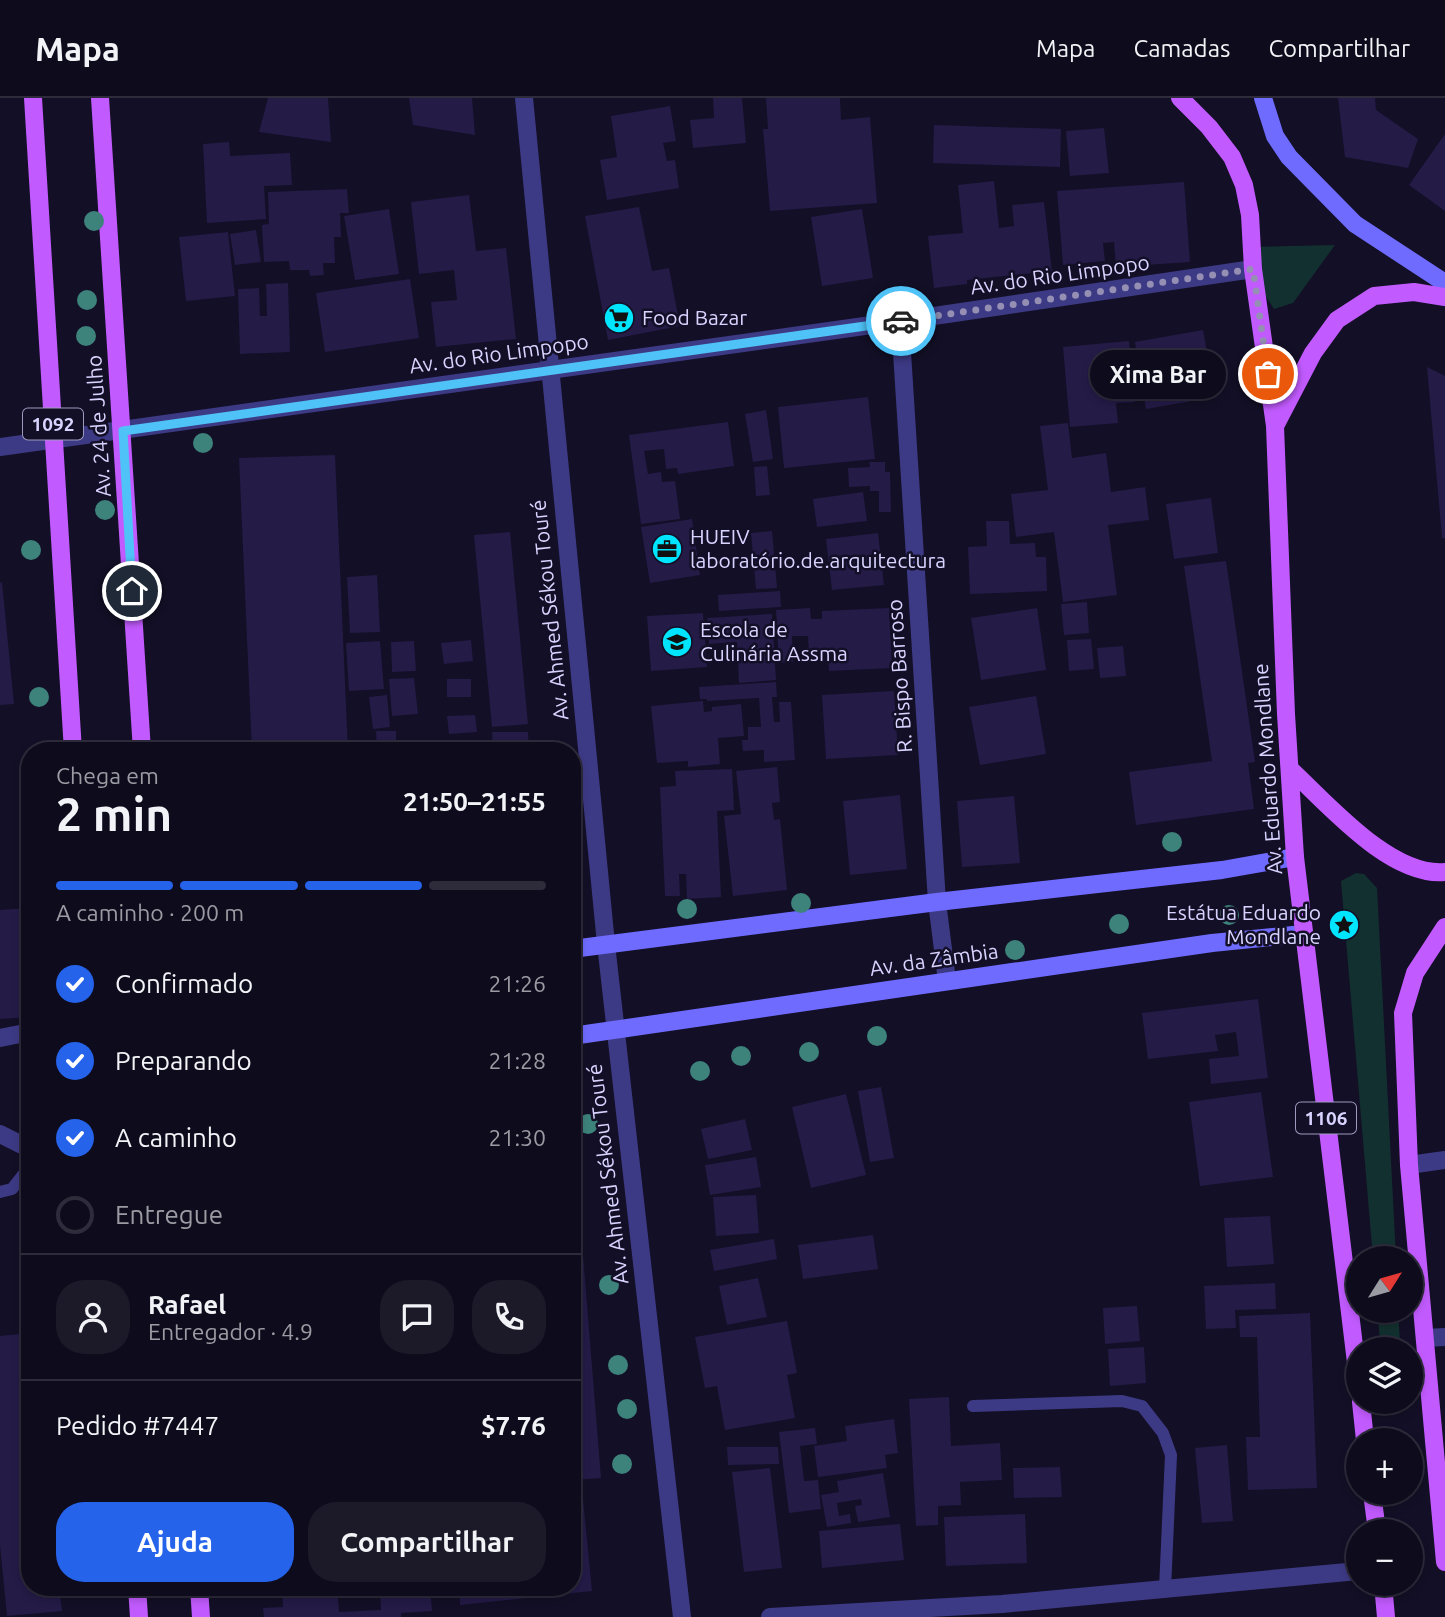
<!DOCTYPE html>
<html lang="pt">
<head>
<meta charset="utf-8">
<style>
  :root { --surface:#0e0b1c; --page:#1c1929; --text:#f1f3f6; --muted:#9b9ba3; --line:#2e2b3b; --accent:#2563eb }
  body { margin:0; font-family:Ubuntu,sans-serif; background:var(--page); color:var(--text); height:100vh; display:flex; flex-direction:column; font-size:26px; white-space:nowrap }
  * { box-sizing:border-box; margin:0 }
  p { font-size:23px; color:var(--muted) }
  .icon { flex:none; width:38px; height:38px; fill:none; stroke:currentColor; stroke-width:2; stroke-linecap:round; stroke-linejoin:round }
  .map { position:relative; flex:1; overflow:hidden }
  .panel { position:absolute; left:21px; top:644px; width:560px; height:854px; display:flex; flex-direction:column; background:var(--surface); border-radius:28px; box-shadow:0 4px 10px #0003,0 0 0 2px var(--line) }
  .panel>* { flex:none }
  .needle { width:46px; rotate:53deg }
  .fabs { position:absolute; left:1346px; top:1148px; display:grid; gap:14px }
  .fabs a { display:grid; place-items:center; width:77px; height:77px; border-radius:50%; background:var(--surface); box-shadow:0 4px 10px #0003,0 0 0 2px var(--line); font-size:35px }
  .pin { position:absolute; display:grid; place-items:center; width:60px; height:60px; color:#fff; margin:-30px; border:4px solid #fff; border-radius:50%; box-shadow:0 2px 7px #0007 }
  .courier { position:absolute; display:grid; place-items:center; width:70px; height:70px; margin:-35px; border:5px solid #4fc3f7; border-radius:50%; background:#fff; color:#222; box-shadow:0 2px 9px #0007 }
  .bubble { position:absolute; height:49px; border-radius:24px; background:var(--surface); box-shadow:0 4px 10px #0003,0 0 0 2px var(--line); font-size:23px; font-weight:600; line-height:49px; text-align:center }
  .overview em { font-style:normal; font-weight:600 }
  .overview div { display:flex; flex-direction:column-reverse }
  .overview { display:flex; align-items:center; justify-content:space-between; height:119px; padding:0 35px }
  h1 { font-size:46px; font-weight:600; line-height:52px }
  .bar { display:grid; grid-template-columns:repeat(4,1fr); gap:10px 7px; align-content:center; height:84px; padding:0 35px }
  .bar i { height:9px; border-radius:5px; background:var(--line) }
  .bar .selected { background:var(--accent) }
  .bar p { grid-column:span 4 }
  .line { display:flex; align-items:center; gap:18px; padding:0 35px; border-top:2px solid var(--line) }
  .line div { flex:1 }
  .round { display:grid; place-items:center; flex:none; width:74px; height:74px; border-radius:28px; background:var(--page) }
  ol { padding:0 35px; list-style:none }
  li { display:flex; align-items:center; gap:21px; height:77px }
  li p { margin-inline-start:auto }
  li .icon { padding:7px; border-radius:50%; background:var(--accent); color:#fff; stroke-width:4 }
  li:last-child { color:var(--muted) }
  li i { width:38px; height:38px; border:4px solid var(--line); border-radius:50% }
  .cta { display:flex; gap:14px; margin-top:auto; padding:14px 35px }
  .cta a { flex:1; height:80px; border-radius:28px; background:var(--accent); color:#fff; font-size:28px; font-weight:600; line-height:80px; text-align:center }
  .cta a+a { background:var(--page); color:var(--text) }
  header { display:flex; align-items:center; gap:42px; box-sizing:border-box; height:98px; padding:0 35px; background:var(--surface); border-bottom:2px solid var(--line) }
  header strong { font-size:33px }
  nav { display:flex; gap:38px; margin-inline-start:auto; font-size:24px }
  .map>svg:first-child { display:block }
  .green { fill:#12302f }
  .building { fill:#241b47 }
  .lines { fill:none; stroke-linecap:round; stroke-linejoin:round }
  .lane { stroke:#3d3a85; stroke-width:12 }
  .street { stroke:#3d3a85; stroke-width:18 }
  .secondary { stroke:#6f6bff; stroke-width:18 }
  .primary { stroke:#c25bff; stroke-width:18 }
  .tree { fill:#3d827b }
  .done { stroke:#948fb3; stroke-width:7; stroke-dasharray:0 12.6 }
  .route { stroke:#4fc3f7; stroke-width:9 }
  .labels { text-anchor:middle; stroke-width:5; stroke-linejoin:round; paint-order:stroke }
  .shield { fill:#130f26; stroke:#9e99be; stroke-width:2 }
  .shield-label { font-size:19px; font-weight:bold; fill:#d9d4ff }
  .street-label { font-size:21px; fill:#d9d4ff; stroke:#130f26 }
  .poi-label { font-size:21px; fill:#d9d4ff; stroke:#130f26; text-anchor:start }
</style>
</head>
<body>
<header>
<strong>Mapa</strong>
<nav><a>Mapa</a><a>Camadas</a><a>Compartilhar</a></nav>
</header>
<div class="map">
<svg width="1445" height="1519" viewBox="0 0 1445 1519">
  <rect width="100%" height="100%" fill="#130f26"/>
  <path class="green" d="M 1335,147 L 1293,205 L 1274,211 L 1263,194 L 1252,149 Z
    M 1356,775 L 1364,776 L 1377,790 L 1396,1160 L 1373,1160 L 1341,783 Z
    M 1377,1213 L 1398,1213 L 1400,1244 L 1397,1251 L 1381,1251 Z"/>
  <path class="building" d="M 268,0 L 328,0 L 331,44 L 259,34 Z
    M 409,0 L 472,0 L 475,37 L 413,27 Z
    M 713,0 L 742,0 L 746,45 L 693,50 L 690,22 L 714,20 Z
    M 766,0 L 840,0 L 841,22 L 870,19 L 877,105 L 770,113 L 763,31 L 768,31 Z
    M 1338,0 L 1375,0 L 1376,12 L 1418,41 L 1408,70 L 1345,59 Z
    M 670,8 L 676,43 L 663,45 L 667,63 L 675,62 L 679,90 L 607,102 L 600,62 L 617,59 L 611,18 Z
    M 934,27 L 1061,31 L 1060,69 L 933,65 Z
    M 1104,30 L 1109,75 L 1070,78 L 1066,33 Z
    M 1445,36 L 1445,113 L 1409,87 Z
    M 229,44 L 230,58 L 290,55 L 292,87 L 264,88 L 266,121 L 207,125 L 203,46 Z
    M 994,83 L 999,130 L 1014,128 L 1012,107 L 1044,104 L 1052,173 L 967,182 L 967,186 L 934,190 L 928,138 L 963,135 L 958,87 Z
    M 1184,84 L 1190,164 L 1116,169 L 1114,144 L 1103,145 L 1105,163 L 1063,167 L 1057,93 Z
    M 347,91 L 349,115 L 340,115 L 341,139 L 334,139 L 335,165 L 323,165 L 324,177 L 310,178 L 309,172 L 290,172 L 289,163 L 264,164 L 262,127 L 269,126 L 268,94 Z
    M 469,97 L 476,153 L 506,150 L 516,241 L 436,249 L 431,204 L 457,202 L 454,172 L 419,176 L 411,104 Z
    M 639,109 L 652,173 L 669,170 L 680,228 L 608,242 L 585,118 Z
    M 389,111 L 399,176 L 355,182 L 344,118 Z
    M 862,111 L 873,180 L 822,188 L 811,119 Z
    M 256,132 L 261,164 L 235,167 L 230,136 Z
    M 228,134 L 235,198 L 186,203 L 179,139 Z
    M 410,181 L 419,240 L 325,254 L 316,195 Z
    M 288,185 L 290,254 L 240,256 L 238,191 L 259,190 L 260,218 L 267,218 L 266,186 Z
    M 1203,232 L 1215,299 L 1146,311 L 1135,244 Z
    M 1129,243 L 1135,304 L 1116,305 L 1118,325 L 1070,329 L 1063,249 Z
    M 1427,269 L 1445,278 L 1445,440 L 1442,440 Z
    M 868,299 L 875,361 L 784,370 L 778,309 Z
    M 766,312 L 773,361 L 753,364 L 745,316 Z
    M 728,324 L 734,368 L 678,376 L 677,370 L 666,371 L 664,351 L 644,353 L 648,376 L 661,374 L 662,384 L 675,383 L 680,421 L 641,426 L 629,337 Z
    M 1068,325 L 1072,360 L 1106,355 L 1111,394 L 1145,389 L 1149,422 L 1108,427 L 1117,497 L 1063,504 L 1054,434 L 1016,439 L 1011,396 L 1048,392 L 1040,328 Z
    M 335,357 L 348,653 L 252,653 L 239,360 Z
    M 869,364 L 885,364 L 885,374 L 890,374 L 891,414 L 879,414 L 879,393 L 870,393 L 870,388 L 849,389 L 848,370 L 870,369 Z
    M 767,368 L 770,397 L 756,398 L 754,369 Z
    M 863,394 L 867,423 L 817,429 L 813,401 Z
    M 1211,400 L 1218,455 L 1174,461 L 1166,406 Z
    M 692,421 L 700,477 L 650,485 L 641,429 Z
    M 986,423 L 1009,423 L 1010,446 L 1035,445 L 1036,459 L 1046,459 L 1047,493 L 970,496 L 968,449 L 987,448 Z
    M 772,433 L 777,490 L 756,491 L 751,435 Z
    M 510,434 L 528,626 L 492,629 L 474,437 Z
    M 878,435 L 884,487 L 832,492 L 826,441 Z
    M 1226,463 L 1255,664 L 1248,665 L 1254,711 L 1136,727 L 1129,674 L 1212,663 L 1184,468 Z
    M 377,477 L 380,534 L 350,535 L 347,479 Z
    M 2,484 L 14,606 L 0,607 L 0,485 Z
    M 780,493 L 781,509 L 719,513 L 718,497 Z
    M 1087,504 L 1089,535 L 1064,537 L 1061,506 Z
    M 810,510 L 811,521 L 822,521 L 822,513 L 889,510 L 892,570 L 829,573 L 828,558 L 809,558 L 808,538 L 792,538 L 793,564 L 779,565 L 776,512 Z
    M 1037,510 L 1046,572 L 981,582 L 971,520 Z
    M 703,515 L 707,569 L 651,573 L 647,518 Z
    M 772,516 L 776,582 L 739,585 L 737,544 L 709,546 L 707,520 Z
    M 1091,541 L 1094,571 L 1069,573 L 1067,542 Z
    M 471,542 L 473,563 L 444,566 L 441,545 Z
    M 380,543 L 384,591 L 349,593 L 346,545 Z
    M 414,543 L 416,573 L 392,574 L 391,544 Z
    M 1123,548 L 1126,578 L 1100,580 L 1097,550 Z
    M 414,580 L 418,616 L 392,618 L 389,581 Z
    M 447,581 L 471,581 L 471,599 L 447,599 Z
    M 776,584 L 777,599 L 772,599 L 774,624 L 780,624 L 779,604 L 791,604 L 795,662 L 764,664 L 764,652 L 743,653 L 742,642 L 748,642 L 748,629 L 761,629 L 759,600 L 707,603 L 707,601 L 700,601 L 699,589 Z
    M 894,593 L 898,657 L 826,661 L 822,597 Z
    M 387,597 L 390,629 L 373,631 L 369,599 Z
    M 1036,598 L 1046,656 L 980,667 L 969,609 Z
    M 703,603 L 704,614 L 712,613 L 712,609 L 741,606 L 744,638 L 718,640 L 720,666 L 688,669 L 688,663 L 657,665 L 651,608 Z
    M 475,617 L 477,634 L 449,636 L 447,618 Z
    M 376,633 L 396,633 L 396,653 L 377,653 Z
    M 492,634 L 528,634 L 529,653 L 493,653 Z
    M 373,643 L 374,653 L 355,653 L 354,644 Z
    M 777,669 L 780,704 L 772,705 L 774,722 L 780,721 L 787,792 L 733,798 L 724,718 L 741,716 L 736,673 Z
    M 732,671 L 734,712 L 717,713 L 721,799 L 687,801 L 686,776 L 679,776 L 680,798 L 665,798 L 660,689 L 676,688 L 675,673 Z
    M 900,697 L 907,771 L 850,777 L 843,703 Z
    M 1014,698 L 1020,765 L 962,769 L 957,703 Z
    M 29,810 L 30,919 L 0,921 L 0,812 Z
    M 1258,901 L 1268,980 L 1211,986 L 1209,961 L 1239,958 L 1236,934 L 1215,937 L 1218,953 L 1148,961 L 1142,915 Z
    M 881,989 L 894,1060 L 870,1064 L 858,993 Z
    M 1261,994 L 1273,1079 L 1200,1088 L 1189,1004 Z
    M 846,996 L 866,1077 L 811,1090 L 792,1009 Z
    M 745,1021 L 752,1052 L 708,1061 L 701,1031 Z
    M 572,1058 L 575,1058 L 601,1380 L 572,1382 Z
    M 756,1059 L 761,1089 L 710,1097 L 705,1067 Z
    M 756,1097 L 759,1135 L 716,1138 L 713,1099 Z
    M 1270,1118 L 1274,1166 L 1227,1169 L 1224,1120 Z
    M 873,1137 L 878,1171 L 803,1181 L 798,1147 Z
    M 774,1141 L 777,1161 L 714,1173 L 710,1152 Z
    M 758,1180 L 767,1219 L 727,1227 L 719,1188 Z
    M 1275,1185 L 1276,1211 L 1235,1212 L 1236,1230 L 1206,1231 L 1204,1188 Z
    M 1137,1208 L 1140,1243 L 1105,1246 L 1103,1210 Z
    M 1310,1215 L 1317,1390 L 1248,1392 L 1246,1339 L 1260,1339 L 1257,1239 L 1240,1239 L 1239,1218 Z
    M 787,1223 L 797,1275 L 787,1277 L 795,1320 L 725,1332 L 717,1288 L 705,1290 L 695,1239 Z
    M 30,1235 L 30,1489 L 59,1489 L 62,1513 L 7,1518 L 0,1447 L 0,1238 Z
    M 1144,1249 L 1146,1285 L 1110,1288 L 1108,1251 Z
    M 949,1299 L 951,1348 L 1000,1345 L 1002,1382 L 960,1384 L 961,1407 L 938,1408 L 938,1427 L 916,1428 L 909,1301 Z
    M 894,1321 L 898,1355 L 885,1357 L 887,1370 L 818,1379 L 814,1348 L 847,1343 L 845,1328 Z
    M 815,1330 L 817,1346 L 800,1348 L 804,1383 L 818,1382 L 821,1411 L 789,1415 L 779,1334 Z
    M 1227,1347 L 1233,1423 L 1202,1425 L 1195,1350 Z
    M 727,1349 L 778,1349 L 779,1366 L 728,1367 Z
    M 1060,1369 L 1062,1399 L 1014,1400 L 1013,1370 Z
    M 770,1370 L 782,1470 L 744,1474 L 732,1374 Z
    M 883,1375 L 890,1419 L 858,1424 L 855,1408 L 862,1407 L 861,1401 L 837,1405 L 839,1418 L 850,1416 L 851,1425 L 827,1429 L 821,1397 L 839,1394 L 837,1383 Z
    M 583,1401 L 592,1493 L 460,1507 L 459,1489 L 572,1489 L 572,1402 Z
    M 1025,1416 L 1027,1465 L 946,1468 L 944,1419 Z
    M 900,1426 L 904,1462 L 822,1470 L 819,1433 Z
    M 282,1489 L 337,1489 L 339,1514 L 381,1512 L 380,1489 L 430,1489 L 432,1513 L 401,1515 L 401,1519 L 264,1519 L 263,1510 L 283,1509 Z"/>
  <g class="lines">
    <path class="lane" d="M 0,1094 L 12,1091 L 30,1068
      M 973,1308 L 1122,1303 L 1142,1308 L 1163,1335 L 1171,1357 L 1165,1491"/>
    <path class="street" d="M 524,0 L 606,846 L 682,1519
      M 900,223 L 937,804 L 947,883
      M 0,349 L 900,223 L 1253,171
      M 0,940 L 30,934
      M 0,1036 L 30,1051
      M 1409,1067 L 1445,1062
      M 1425,1240 L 1445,1239
      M 770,1519 L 1002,1506 L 1358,1473"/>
    <path class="secondary" d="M 1263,0 L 1275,38 L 1289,59 L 1355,126 L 1445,185
      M 572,851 L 937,804 L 1222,772 L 1295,759
      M 572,938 L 1212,845 L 1303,836"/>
    <path class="primary" d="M 33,0 L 73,653
      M 100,0 L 142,653
      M 1180,0 L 1209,29 L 1232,59 L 1244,87 L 1250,117 L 1253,171 L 1275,328 L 1286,616 L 1295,759 L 1358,1281
      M 1275,328 L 1313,255 L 1337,222 L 1374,198 L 1414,194 L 1445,199
      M 1290,671 C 1328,706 1390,779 1445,774
      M 1445,829 L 1415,875 L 1403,915 L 1409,1067 L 1445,1464
      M 1361,1304 L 1365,1342
      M 1372,1395 L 1377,1433
      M 1383,1486 L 1386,1519
      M 137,1489 L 139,1519
      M 199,1489 L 201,1519"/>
  </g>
  <g class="tree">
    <circle cx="94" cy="123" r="10"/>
    <circle cx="87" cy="202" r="10"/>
    <circle cx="86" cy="238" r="10"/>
    <circle cx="203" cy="345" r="10"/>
    <circle cx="105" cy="412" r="10"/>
    <circle cx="31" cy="452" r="10"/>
    <circle cx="39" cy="599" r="10"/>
    <circle cx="1172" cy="744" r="10"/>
    <circle cx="801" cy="805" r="10"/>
    <circle cx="687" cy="811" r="10"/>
    <circle cx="1229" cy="817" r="10"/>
    <circle cx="1119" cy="826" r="10"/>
    <circle cx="1015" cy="852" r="10"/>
    <circle cx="877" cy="938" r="10"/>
    <circle cx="809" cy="954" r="10"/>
    <circle cx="741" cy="958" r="10"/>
    <circle cx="700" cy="973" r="10"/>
    <circle cx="588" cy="1026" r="10"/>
    <circle cx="609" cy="1187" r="10"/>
    <circle cx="618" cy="1267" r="10"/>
    <circle cx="627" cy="1311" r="10"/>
    <circle cx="622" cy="1366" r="10"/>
  </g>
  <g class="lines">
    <path class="done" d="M 901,223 L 1253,171 L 1268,276"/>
    <path class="route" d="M 132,493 L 123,333 L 901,223"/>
  </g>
  <defs>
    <g id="supermarket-disc" transform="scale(1.575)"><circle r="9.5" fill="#00e5ff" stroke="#130f26"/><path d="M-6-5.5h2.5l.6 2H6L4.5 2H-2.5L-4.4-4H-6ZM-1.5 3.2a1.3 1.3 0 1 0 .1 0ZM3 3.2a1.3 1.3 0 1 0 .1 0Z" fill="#111"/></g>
    <g id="office-disc" transform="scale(1.575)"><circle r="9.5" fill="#00e5ff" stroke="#130f26"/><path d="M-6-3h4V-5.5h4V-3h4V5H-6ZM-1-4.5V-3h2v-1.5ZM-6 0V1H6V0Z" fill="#111"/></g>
    <g id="school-disc" transform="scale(1.575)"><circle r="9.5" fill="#00e5ff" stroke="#130f26"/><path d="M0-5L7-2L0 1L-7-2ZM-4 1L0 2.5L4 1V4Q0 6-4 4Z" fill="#111"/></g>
    <g id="sight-disc" transform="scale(1.575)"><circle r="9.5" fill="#00e5ff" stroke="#130f26"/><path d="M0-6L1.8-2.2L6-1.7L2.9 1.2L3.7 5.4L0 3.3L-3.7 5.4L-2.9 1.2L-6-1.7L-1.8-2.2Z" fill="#111"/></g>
  </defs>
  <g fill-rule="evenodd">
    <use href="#supermarket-disc" x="619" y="220"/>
    <use href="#office-disc" x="667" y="451"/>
    <use href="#school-disc" x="677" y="544"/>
    <use href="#sight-disc" x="1344" y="827"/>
  </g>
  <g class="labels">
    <g class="shield">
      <rect x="23" y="310.5" width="60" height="31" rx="5"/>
      <rect x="1296" y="1004.5" width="60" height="31" rx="5"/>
    </g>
    <g class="shield-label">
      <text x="53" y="333">1092</text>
      <text x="1326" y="1027">1106</text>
    </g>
    <g class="street-label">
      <text transform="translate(1060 177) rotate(-8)" y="7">Av. do Rio Limpopo</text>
      <text transform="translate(499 256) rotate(-8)" y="7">Av. do Rio Limpopo</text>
      <text transform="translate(99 328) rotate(-94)" y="7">Av. 24 de Julho</text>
      <text transform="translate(550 512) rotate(-96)" y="7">Av. Ahmed Sékou Touré</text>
      <text transform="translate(900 578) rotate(-94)" y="7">R. Bispo Barroso</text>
      <text transform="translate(1268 671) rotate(-94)" y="7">Av. Eduardo Mondlane</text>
      <text transform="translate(934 862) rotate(-8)" y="7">Av. da Zâmbia</text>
      <text transform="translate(608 1076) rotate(-97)" y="7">Av. Ahmed Sékou Touré</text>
    </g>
    <g class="poi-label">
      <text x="642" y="227">Food Bazar</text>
      <text x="690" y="446">HUEIV<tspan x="690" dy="24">laboratório.de.arquitectura</tspan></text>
      <text x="700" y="539">Escola de<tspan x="700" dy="24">Culinária Assma</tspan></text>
      <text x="1321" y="822" text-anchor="end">Estátua Eduardo<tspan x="1321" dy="24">Mondlane</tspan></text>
    </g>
  </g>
</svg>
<div class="fabs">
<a><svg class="needle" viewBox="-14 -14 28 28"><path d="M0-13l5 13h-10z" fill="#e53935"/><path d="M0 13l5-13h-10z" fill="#9b9ba3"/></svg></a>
<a><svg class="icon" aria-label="layers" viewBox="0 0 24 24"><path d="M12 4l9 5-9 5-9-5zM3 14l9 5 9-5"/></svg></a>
<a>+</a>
<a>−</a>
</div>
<div class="pin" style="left:1268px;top:276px;background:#ea580c"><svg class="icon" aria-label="bag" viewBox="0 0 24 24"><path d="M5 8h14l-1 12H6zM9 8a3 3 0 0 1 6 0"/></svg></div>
<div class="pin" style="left:132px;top:493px;background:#1f2937"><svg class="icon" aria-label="home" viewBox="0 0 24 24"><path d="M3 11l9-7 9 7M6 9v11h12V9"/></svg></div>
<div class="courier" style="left:901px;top:223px"><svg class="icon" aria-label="car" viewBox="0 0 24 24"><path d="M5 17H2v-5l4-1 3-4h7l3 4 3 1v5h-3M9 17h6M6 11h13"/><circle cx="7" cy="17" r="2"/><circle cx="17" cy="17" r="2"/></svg></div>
<div class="bubble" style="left:1090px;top:252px;width:136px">Xima Bar</div>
<section class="panel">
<div class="overview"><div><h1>2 min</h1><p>Chega em</p></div><em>21:50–21:55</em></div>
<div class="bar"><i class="selected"></i><i class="selected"></i><i class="selected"></i><i></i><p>A caminho · 200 m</p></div>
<ol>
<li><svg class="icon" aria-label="check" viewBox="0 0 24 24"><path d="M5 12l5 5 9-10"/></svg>Confirmado<p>21:26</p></li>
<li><svg class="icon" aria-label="check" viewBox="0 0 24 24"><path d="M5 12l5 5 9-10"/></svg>Preparando<p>21:28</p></li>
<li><svg class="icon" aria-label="check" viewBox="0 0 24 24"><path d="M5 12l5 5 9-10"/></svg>A caminho<p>21:30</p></li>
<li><i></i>Entregue</li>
</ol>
<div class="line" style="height:126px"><a class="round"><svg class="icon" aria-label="person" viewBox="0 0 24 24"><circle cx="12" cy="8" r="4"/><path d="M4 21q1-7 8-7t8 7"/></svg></a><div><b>Rafael</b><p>Entregador · 4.9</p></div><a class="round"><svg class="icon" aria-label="chat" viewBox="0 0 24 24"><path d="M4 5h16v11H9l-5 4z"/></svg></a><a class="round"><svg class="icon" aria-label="phone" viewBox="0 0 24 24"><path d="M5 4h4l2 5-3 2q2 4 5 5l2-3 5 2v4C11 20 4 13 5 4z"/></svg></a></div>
<div class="line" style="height:91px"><div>Pedido #7447</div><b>$7.76</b></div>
<div class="cta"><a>Ajuda</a><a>Compartilhar</a></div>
</section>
</div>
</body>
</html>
